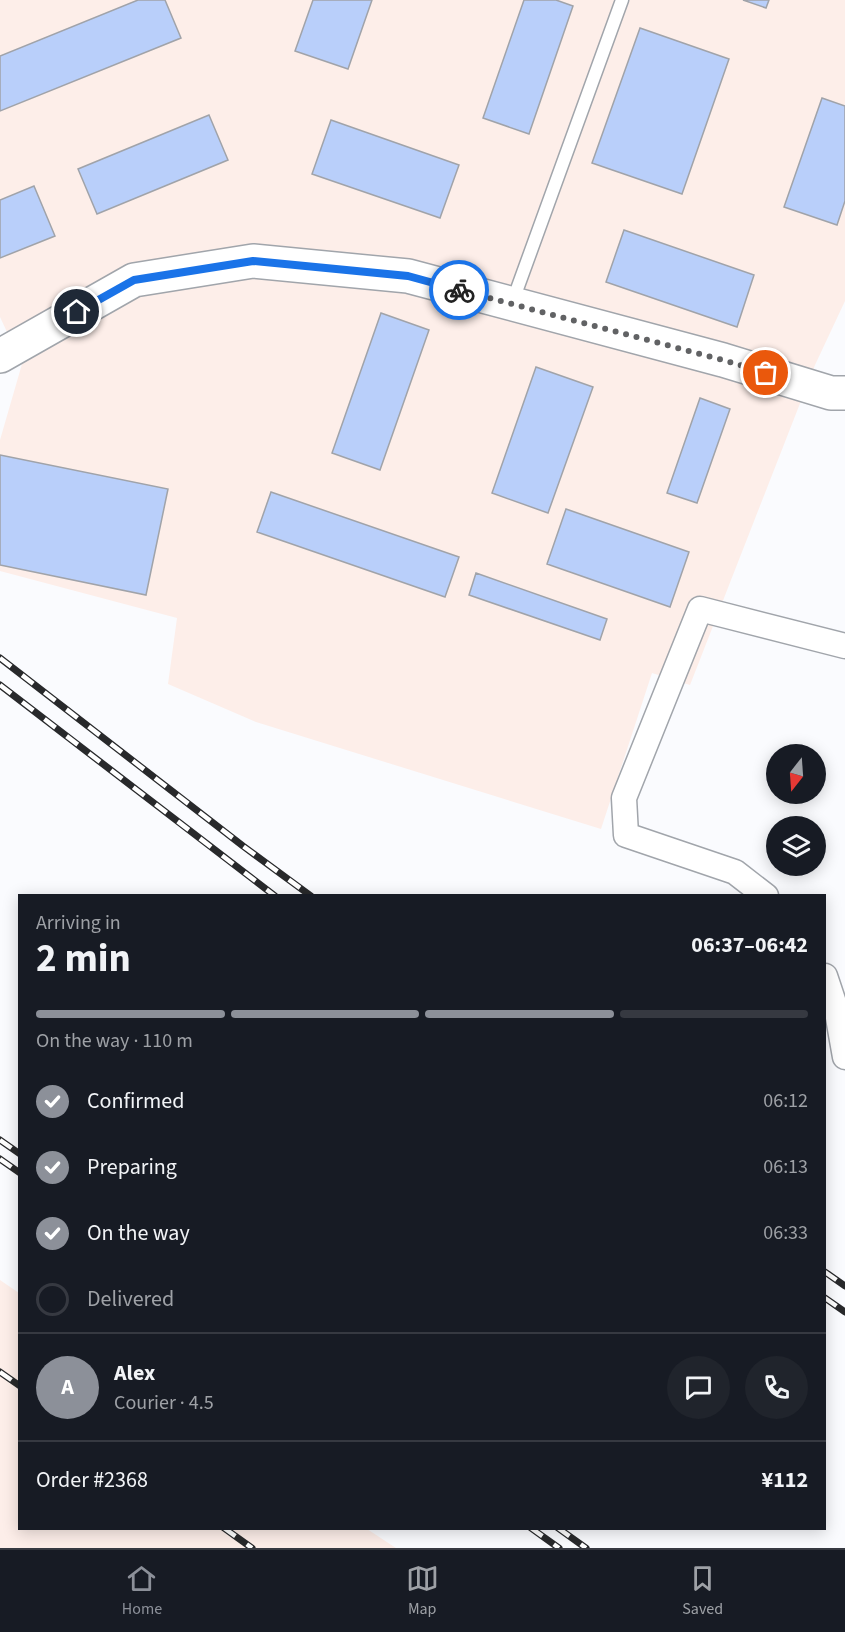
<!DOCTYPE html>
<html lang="en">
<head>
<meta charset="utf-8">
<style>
  :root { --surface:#171b24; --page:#20242c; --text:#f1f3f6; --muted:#9ea1a6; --line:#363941; --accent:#8c9099 }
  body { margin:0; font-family:"Source Sans 3",sans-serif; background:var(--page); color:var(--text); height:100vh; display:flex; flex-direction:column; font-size:22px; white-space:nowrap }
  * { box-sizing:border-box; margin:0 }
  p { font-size:20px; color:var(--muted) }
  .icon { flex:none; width:33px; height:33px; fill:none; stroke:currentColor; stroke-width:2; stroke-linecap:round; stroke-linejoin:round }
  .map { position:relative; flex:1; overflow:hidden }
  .side { position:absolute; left:18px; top:894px; width:808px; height:636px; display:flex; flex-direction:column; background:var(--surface); border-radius:0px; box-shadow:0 3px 15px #0003 }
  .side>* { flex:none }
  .needle { width:39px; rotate:197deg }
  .tools { position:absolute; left:766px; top:744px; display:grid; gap:12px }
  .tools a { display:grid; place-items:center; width:60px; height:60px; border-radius:50%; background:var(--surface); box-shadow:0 3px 15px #0003; font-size:30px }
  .pin { position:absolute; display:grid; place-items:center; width:51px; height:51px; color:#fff; margin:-26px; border:3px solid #fff; border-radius:50%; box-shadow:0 2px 6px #0007 }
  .courier { position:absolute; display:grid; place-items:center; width:60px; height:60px; margin:-30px; border:4px solid #1a73e8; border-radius:50%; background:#fff; color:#222; box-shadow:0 2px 8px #0007 }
  .summary em { font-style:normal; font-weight:700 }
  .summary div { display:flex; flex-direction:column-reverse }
  .summary { display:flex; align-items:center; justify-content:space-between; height:102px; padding:0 18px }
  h1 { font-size:39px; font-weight:700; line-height:45px }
  .bar { display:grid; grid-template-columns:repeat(4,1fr); gap:9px 6px; align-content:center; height:72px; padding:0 18px }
  .bar i { height:8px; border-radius:4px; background:var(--line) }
  .bar .current { background:var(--accent) }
  .bar p { grid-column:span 4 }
  .line { display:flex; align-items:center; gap:15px; padding:0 18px; border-top:2px solid var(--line) }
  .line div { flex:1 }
  .round { display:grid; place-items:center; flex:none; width:63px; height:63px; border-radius:32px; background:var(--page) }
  ol { padding:0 18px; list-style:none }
  li { display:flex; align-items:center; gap:18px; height:66px }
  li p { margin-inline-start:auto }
  li .icon { padding:6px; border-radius:50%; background:var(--accent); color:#fff; stroke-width:4 }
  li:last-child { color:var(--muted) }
  li i { width:33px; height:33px; border:3px solid var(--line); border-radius:50% }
  .tab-bar { display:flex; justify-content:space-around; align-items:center; height:84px; border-top:2px solid var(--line); background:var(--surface); font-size:16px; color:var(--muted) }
  .tab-bar a { display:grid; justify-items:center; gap:3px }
  .tab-bar .current { color:var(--accent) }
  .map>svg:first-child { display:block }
  .industrial { fill:#fdeee9 }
  .building { fill:#b9cffa; stroke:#a0a3a9; stroke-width:1.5 }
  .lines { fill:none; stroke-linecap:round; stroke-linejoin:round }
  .lane-casing { stroke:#a1a5ab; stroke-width:15 }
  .street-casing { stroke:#a1a5ab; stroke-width:27 }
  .secondary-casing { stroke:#a1a5ab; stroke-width:36 }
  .lane { stroke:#fff; stroke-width:12 }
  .street { stroke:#fff; stroke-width:24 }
  .secondary { stroke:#fff; stroke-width:33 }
  .rail-casing { stroke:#28292b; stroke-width:7 }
  .rail { stroke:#fff; stroke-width:4.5; stroke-dasharray:14; stroke-linecap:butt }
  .done { stroke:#616264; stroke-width:6; stroke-dasharray:0 10.8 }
  .route { stroke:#1a73e8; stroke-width:8 }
</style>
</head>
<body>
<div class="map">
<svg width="845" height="1548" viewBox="0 0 845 1548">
  <rect width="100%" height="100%" fill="#fafbfe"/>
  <path class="industrial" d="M 0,0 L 845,0 L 845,301 L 815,365 L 690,685 L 652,673 L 601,829 L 256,722 L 168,684 L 177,618 L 0,571 L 0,440 L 22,364 L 0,317 Z
    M 0,1280 L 19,1293 L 20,1528 L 367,1529 L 396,1548 L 0,1548 Z"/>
  <path class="building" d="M 138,0 L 165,0 L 181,38 L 0,111 L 0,56 Z
    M 313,0 L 372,0 L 348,69 L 295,51 Z
    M 524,0 L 556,0 L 573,6 L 529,134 L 483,118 Z
    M 743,0 L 769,0 L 766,8 Z
    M 640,28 L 729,59 L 682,194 L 592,163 Z
    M 822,98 L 845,106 L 845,201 L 837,225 L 784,207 Z
    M 209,115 L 228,160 L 97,214 L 78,169 Z
    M 331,120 L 459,165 L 440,218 L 312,174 Z
    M 34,186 L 55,236 L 0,258 L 0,200 Z
    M 624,230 L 754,275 L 737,327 L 606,282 Z
    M 381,313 L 429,330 L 380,470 L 332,453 Z
    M 536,367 L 593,387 L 548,513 L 492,493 Z
    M 700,398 L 730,409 L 697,503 L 667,493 Z
    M 0,455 L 168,489 L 146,595 L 0,565 Z
    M 271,492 L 459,557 L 445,597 L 257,532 Z
    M 566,509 L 689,552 L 670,607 L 547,564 Z
    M 476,573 L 607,619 L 600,640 L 469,595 Z"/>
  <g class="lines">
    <g class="lane-casing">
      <path id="lane" d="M 512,303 L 622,0"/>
    </g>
    <g class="street-casing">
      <path id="street" d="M 766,896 L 735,872 L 626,835 L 624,798 L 700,609 L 845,646
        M 825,976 L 837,1012 L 845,1057"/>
    </g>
    <g class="secondary-casing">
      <path id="secondary" d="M 0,356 L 134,280 L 253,261 L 408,276 L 723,360 L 831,393 L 845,393"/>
    </g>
    <use href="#lane" class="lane"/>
    <use href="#street" class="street"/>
    <use href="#secondary" class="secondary"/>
    <g class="rail-casing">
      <path id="rail" d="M 0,658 L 243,846 L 311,896
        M 0,685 L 275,896
        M 0,1140 L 20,1154
        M 0,1159 L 20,1173
        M 825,1272 L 845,1286
        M 825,1298 L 845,1312
        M 0,1372 L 20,1386
        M 224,1528 L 252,1548
        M 531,1528 L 559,1548
        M 558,1528 L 586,1548"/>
    </g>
    <use href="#rail" class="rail"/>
  </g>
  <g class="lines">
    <path class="done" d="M 459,290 L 723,360 L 766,373"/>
    <path class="route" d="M 77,312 L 134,280 L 253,261 L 408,276 L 459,290"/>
  </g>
</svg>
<div class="tools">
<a><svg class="needle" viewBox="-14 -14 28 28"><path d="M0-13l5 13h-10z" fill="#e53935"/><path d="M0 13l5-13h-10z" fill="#9ea1a6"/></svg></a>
<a><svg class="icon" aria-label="layers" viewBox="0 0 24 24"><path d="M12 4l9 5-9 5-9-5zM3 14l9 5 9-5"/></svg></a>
</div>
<div class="pin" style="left:766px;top:373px;background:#ea580c"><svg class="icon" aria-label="bag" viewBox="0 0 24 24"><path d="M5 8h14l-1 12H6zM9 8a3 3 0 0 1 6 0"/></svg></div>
<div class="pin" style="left:77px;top:312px;background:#1f2937"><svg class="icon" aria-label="home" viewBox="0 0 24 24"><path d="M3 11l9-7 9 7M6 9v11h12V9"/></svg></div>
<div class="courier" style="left:459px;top:290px"><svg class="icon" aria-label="bike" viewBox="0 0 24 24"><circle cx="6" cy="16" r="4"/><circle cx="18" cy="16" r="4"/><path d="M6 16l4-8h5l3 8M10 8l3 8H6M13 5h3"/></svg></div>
<section class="side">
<div class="summary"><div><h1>2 min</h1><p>Arriving in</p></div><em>06:37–06:42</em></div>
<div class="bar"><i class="current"></i><i class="current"></i><i class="current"></i><i></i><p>On the way · 110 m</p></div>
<ol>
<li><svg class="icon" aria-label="check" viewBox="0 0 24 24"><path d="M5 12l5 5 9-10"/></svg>Confirmed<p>06:12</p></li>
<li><svg class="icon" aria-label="check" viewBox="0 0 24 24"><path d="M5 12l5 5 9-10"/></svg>Preparing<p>06:13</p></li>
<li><svg class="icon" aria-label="check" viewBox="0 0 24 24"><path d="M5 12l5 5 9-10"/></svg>On the way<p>06:33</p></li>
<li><i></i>Delivered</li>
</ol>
<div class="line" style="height:108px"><b class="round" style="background:var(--accent);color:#fff">A</b><div><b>Alex</b><p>Courier · 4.5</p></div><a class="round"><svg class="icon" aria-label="chat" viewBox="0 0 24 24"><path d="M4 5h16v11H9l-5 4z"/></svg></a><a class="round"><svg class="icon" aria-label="phone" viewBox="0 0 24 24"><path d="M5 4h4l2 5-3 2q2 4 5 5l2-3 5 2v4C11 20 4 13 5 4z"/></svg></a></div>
<div class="line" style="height:78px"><div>Order #2368</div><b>¥112</b></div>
</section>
</div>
<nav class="tab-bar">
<a class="current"><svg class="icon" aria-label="home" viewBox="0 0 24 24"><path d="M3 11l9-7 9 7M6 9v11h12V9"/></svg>Home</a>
<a><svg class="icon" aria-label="map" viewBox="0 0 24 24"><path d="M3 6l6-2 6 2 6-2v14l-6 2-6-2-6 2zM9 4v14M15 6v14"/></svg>Map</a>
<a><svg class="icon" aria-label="saved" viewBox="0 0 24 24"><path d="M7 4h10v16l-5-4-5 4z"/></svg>Saved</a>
</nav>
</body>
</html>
